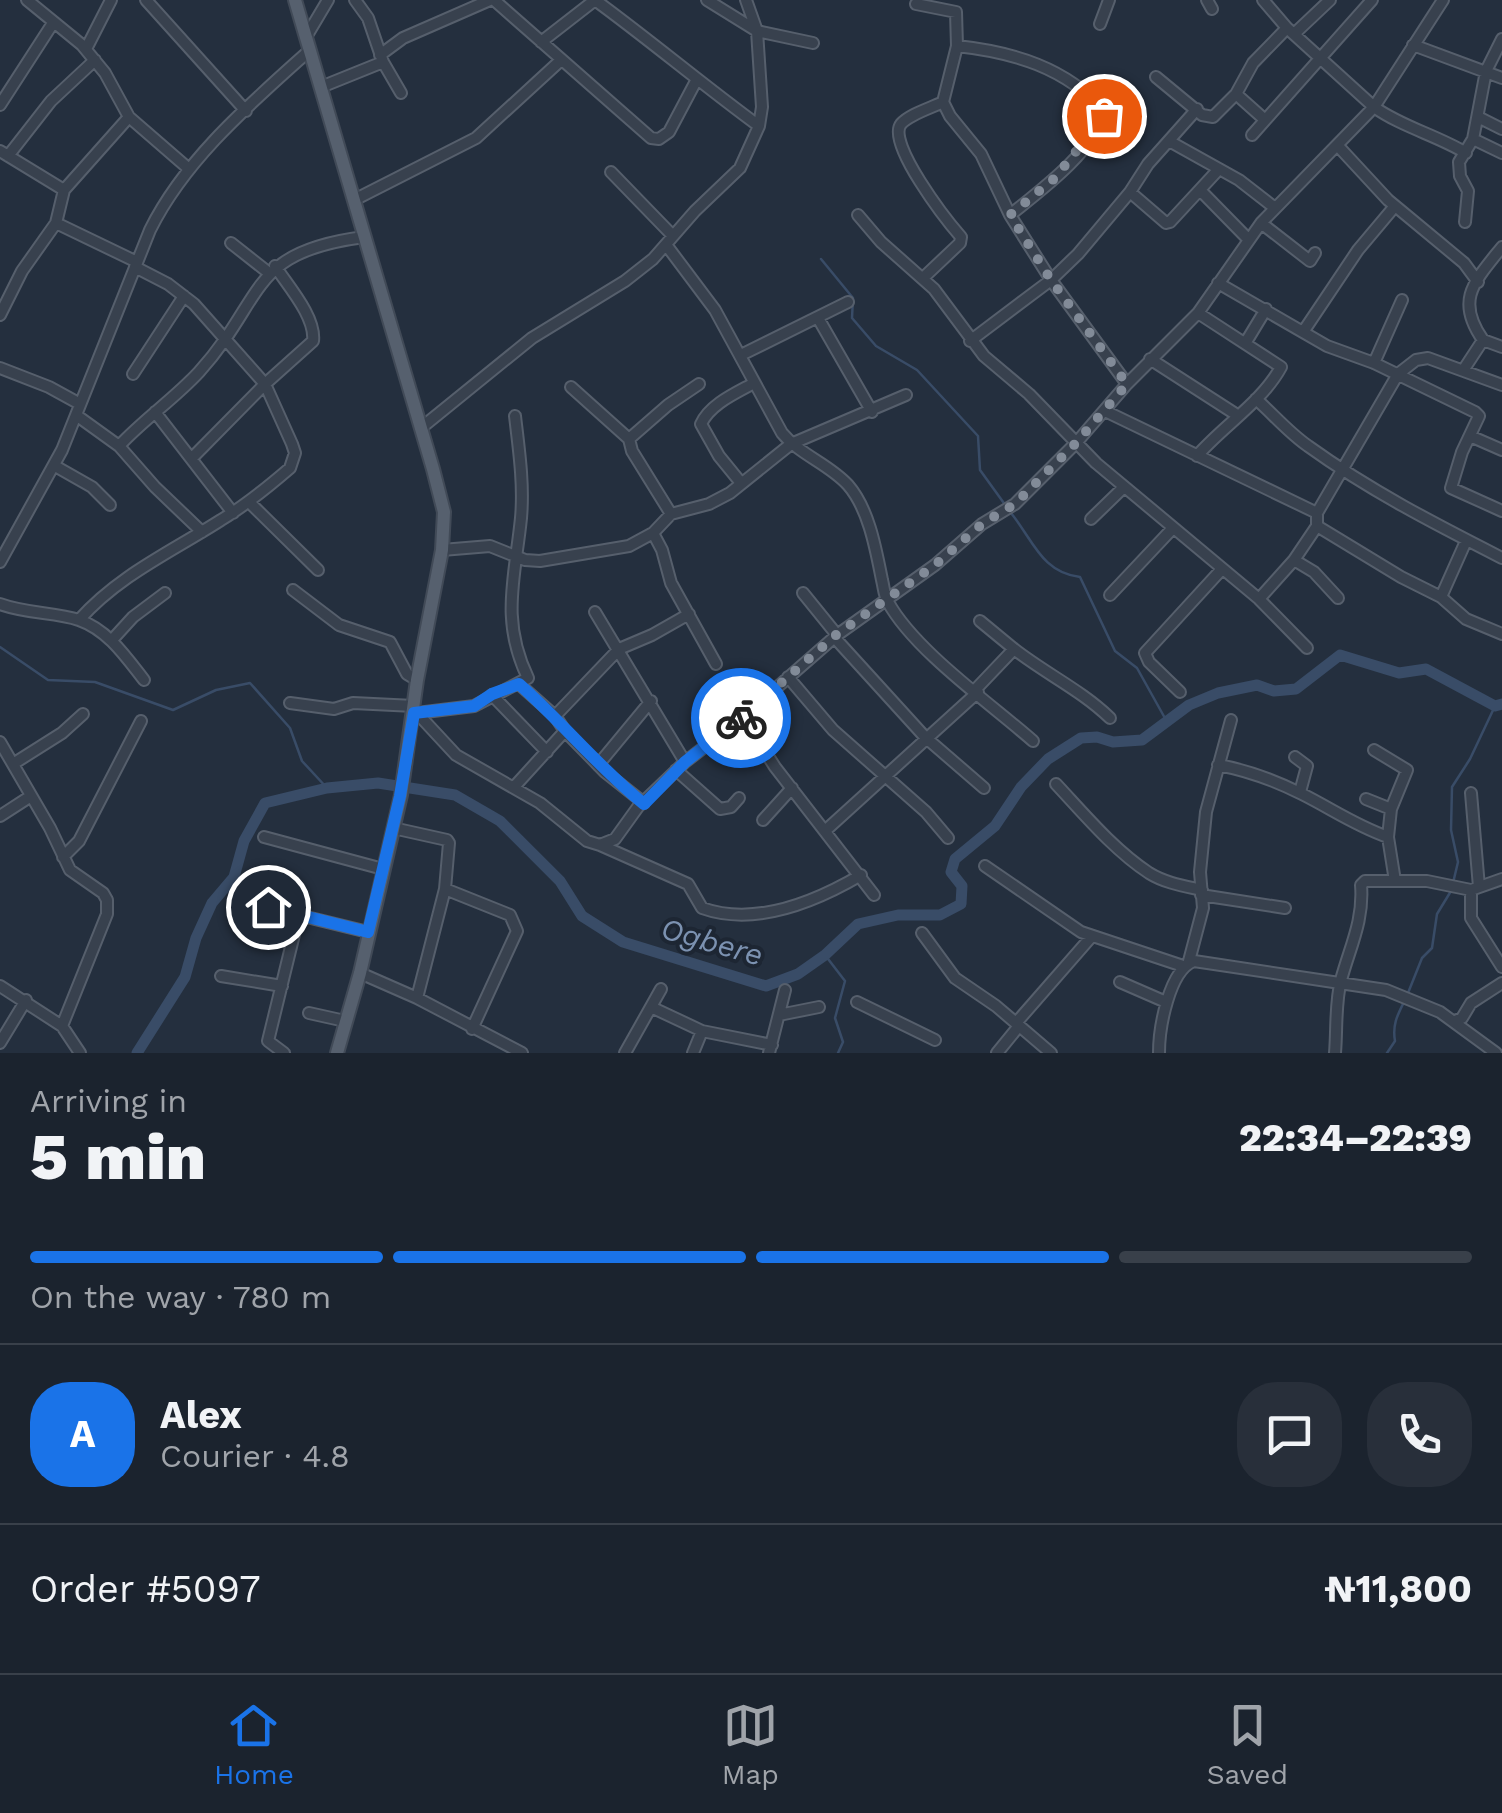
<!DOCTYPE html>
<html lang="en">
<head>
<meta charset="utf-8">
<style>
  :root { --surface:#1b232e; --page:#282f3a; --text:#f1f3f6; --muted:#a0a4aa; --line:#39404a; --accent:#1a73e8 }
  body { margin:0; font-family:"Work Sans",sans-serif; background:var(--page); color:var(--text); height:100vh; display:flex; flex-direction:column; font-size:38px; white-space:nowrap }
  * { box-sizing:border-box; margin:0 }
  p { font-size:32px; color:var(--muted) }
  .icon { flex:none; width:55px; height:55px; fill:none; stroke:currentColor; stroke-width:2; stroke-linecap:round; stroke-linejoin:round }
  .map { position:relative; height:1053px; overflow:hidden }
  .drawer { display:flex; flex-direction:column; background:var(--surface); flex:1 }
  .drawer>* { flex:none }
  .pin { position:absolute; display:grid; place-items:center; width:85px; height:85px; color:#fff; margin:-42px; border:5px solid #fff; border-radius:50%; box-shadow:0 2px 10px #0007 }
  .courier { position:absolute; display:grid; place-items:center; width:100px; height:100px; margin:-50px; border:8px solid #1a73e8; border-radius:50%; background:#fff; color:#222; box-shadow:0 2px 12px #0007 }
  .headline em { font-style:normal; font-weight:800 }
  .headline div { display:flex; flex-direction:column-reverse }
  .headline { display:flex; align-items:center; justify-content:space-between; height:170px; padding:0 30px }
  h1 { font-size:65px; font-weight:800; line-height:75px }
  .bar { display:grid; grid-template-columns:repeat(4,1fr); gap:15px 10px; align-content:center; height:120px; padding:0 30px }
  .bar i { height:12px; border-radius:8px; background:var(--line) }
  .bar .active { background:var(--accent) }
  .bar p { grid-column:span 4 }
  .line { display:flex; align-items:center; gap:25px; padding:0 30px; border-top:2px solid var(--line) }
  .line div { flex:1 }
  .round { display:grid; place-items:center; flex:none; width:105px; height:105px; border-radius:40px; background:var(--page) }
  .menu { display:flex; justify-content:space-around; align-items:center; height:140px; border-top:2px solid var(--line); background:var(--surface); font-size:28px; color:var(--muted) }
  .menu a { display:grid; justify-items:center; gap:5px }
  .menu .active { color:var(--accent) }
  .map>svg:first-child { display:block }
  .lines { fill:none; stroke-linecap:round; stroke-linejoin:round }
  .stream { stroke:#394c67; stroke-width:2.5 }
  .river { stroke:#394c67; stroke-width:11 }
  .minor-casing { stroke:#565f6c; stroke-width:14 }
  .major-casing { stroke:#414a57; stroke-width:16 }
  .minor { stroke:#38414e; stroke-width:10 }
  .major { stroke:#56606e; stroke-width:12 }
  .done { stroke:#828b98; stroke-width:10; stroke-dasharray:0 18 }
  .route { stroke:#1a73e8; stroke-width:12 }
  .labels { text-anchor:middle; stroke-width:8; stroke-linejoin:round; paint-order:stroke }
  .water-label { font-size:30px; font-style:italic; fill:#7c92b1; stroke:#1d2633 }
</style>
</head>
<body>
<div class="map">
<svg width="1502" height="1053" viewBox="0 0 1502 1053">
  <rect width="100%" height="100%" fill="#242f3e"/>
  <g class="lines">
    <path class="stream" d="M 821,259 L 853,298 L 852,318 L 876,346 L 917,370 L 978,436 L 980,470 L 1006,506
      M 1011,513 C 1033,540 1042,573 1080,577 L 1115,651 L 1137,668 L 1166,720
      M 0,647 L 48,680 L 95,682 L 173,710 L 216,690 L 250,683 L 290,728 L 302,761 L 327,788
      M 1453,883 L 1458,862 L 1451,830 L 1452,787 L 1470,759 L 1495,706
      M 825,955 L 845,981 L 835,1018 L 843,1042 L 838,1053
      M 1408,993 L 1422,958 L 1432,948 L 1437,914 L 1451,891
      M 1387,1053 L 1395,1041 C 1392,1024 1398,1014 1405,1000"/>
    <path class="river" d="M 137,1053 L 185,977 L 196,938 L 212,903 L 234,877 L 244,841 L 265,803 L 327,788 L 378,783 L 455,795 L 500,821 L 560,881 L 582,916 L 623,942 L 766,986 L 798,974 L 825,955 L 858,924 L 898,915 L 940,915 L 961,904 L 962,886 L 951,872 L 955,859 L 995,826 L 1021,787 L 1048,759 L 1081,738 L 1097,737 L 1113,742 L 1142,740 L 1189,705 L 1218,693 L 1257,685 L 1274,691 L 1296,689 L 1340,655 L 1399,673 L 1426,669 L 1495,706 L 1502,704"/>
    <g class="minor-casing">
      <path id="minor" d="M 27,0 L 82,45 L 105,73 L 129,117 L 189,169
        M 146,0 L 246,111
        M 355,0 L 368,18 L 383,62 L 401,93
        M 494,0 L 651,138 L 659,139 L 669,132 L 696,81
        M 595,0 C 651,41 703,85 759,126
        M 707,0 L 757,31 L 813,43
        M 1207,0 L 1212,9
        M 1263,0 L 1287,28 L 1374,107 C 1402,127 1436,135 1466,153
        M 916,4 L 956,12 L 957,46 L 943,102 L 950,116 L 981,154 L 1010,215 L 1051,280 L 1127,384
        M 1100,24 L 1109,0
        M 1294,34 L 1330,0
        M 306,37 L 328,0
        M 541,42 L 595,0
        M 1413,45 L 1502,78
        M 957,46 C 1012,52 1066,67 1105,112 C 1093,152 1041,190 1010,215
        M 86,49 L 111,0
        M 380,55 L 403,38 L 490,0
        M 1156,77 L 1202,115 L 1213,117 L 1236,94 L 1253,63 L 1287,28
        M 321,87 L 383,62
        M 1236,94 L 1264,119
        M 0,105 L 53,23
        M 1478,117 L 1502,129
        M 1252,135 L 1372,0
        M 1473,139 L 1502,153
        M 1169,141 L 1239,180 L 1275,208
        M 1338,146 L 1388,200 L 1464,263 L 1478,282
        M 0,151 L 64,190
        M 8,156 L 51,101 L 95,60
        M 611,172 L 673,236
        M 1200,190 L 1248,239
        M 1130,192 L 1166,223 L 1170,222 L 1219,169
        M 354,200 L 476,138 L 560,61
        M 858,215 L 881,242 L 934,289 L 984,356 L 1029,394 L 1096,463 L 1259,599 L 1307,648
        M 1465,222 L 1468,191 L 1460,176 L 1459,162 L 1473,139 L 1486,71 L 1502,39
        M 56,223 L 137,262
        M 1261,223 L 1310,261 L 1315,253
        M 231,243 L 269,273
        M 667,246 L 715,310 L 782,433 C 800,455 829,464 848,485 C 869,509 876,550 882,580 C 884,588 884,595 888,602 C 914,650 991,704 1033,741
        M 923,278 L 960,243 L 961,237 C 947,221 886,143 901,124 C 910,114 931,108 943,102
        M 1218,283 L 1327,346 L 1374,363 L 1475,412 L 1479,416 L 1462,452 L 1451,488 L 1502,511
        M 0,315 L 22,271 L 56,223 L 64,190 L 129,117
        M 818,318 L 872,412
        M 1303,332 L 1358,250 L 1395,206
        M 1483,340 L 1502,347
        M 970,341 L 1051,280 L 1078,254 L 1130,192 L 1148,164 L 1197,109
        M 1246,342 L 1266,309
        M 741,355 L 848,302
        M 1150,359 L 1237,415
        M 1374,363 L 1402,300
        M 0,368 L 49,387 L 80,404
        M 1464,369 L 1483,340 C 1455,300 1474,282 1502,247
        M 133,374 L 184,296
        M 1502,385 L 1428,358 L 1416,360 L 1398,374 L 1317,513 L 1317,526 L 1401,577 L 1441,597 L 1466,619 L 1502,634
        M 571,387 L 629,439 L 632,451 L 671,514
        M 1256,399 C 1273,414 1289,433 1308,446 C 1369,490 1435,524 1502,558
        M 1105,411 L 1317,513
        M 155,412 L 233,513
        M 76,415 L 119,446 L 155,487 L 202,532
        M 421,428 L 532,338 L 625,281 L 653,259 L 695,211 L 740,168 L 759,126 L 762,107 L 757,31 L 746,0
        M 1470,436 L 1502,450
        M 629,439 L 668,405 L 699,384
        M 119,446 C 144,419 174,399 199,372 C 266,298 247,252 364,237
        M 1197,456 C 1223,426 1262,402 1281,367 L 1198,313
        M 192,458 L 265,384 L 313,341 C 316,317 288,286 275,266
        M 55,466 L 92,487 L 110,505
        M 741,483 L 719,456 L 701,424 C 710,404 736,393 754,383
        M 249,502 L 318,570
        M 1091,519 L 1124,487
        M 653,533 L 662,550 L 671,583 L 716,664
        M 442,550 L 490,546 L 525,560 L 540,561 L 629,546 L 653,533 L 671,514 L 709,504 L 730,493 L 791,444 L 906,395
        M 1294,560 L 1314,572 L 1338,598
        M 0,562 L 62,450 L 150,230 C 185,159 251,103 310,50
        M 293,590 L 339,625 L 390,642 L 407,674 L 417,680
        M 803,593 L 837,635
        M 1110,595 L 1173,528
        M 1441,597 L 1466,541
        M 1259,599 L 1294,560 L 1317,526
        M 0,604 C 27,614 55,612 79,620 C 108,630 126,657 144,680
        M 595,612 L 685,762
        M 79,620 C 119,575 171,552 221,520 C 246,505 268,487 290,468 L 295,453 L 292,444 L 265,384 L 194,304 L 168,284 L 135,267
        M 980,621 L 1014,649
        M 834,637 L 925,737 L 984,788
        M 112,640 L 133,617 L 165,593
        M 788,677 L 833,730 L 926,812 L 948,838
        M 519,684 L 555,716 L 565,731 L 605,772 L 644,803
        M 975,690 L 1014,649 C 1046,674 1081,690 1110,718
        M 1180,692 L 1149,662 L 1145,653 L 1222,569
        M 492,695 L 547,752
        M 290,703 L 334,709 L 353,703 L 414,706
        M 414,713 L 417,713 L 456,755 L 540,803 L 587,841 L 600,845 L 615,839 L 638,807 L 685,762 L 743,717 L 837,635 L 935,565 L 982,524 L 1015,504 L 1076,443 L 1127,384 L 1198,313 L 1261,223 L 1374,107 L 1443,0
        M 417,713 L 474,706 L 528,678 C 500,620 515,578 521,518 C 524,484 519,450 515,416
        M 555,716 L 619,649 L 652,635 L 689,614
        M 743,717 L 775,767 L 874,895
        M 0,742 L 50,828 L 70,870 L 103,893 L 107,900 L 107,914 L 62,1026
        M 1374,750 L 1407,770 L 1391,809 L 1388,837 L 1395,881
        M 1295,757 L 1307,766 L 1300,792
        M 13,764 L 62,733 L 83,714
        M 598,765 L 651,701
        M 1218,765 C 1246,770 1276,781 1302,794 C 1332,809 1356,826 1388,837
        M 676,770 L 720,809 L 731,807 L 739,798
        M 1056,784 C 1084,814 1114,850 1149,873 C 1165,883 1184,886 1202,890
        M 514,787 L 565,731
        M 1471,793 L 1479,887
        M 1366,799 L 1391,809
        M 0,816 L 31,796
        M 763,820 L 792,788
        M 393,828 L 447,840 L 449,843 L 445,889 L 417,998
        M 826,830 L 978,692
        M 264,837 L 383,869
        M 600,845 L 688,884 L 702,908 C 755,927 815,902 861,875
        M 63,857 L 79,841 L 141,721
        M 985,866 L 1081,932 L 1183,966
        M 445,889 L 510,915 L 517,931 L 472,1029
        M 1471,890 L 1471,918 L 1502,967
        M 1201,895 L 1285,908
        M 237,900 L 368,932
        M 922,933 L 955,978 L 996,1006 L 1051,1053
        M 1189,961 L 1203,908 L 1200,872 L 1206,812 L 1231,720
        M 360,973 L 417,998 L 522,1053
        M 221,976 L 282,986
        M 1120,982 L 1166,1002
        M 0,986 L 62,1026 L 80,1053
        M 857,1002 L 935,1040
        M 651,1007 L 702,1031 L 772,1045
        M 309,1013 L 345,1021
        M 779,1015 L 819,1007
        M 1455,1021 L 1462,1018 L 1471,1003 L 1502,983
        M 1016,1023 L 1092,936
        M 0,1043 L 26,1000
        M 284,1053 L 268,1041 L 299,914
        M 625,1053 L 661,989
        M 693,1053 L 702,1031
        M 769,1053 L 785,990
        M 997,1053 L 1019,1026
        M 1159,1053 C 1159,1028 1169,970 1194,961 L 1386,990 L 1440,1012 L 1496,1053
        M 1335,1053 C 1337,1029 1335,1003 1341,980 C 1350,947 1364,920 1361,885 L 1365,881 L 1427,881 L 1471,890 L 1502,879"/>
    </g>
    <g class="major-casing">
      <path id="major" d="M 295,0 L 433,469 L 444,512 L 442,550 L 417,680 L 401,795 L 360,973 L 337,1053"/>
    </g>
    <use href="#minor" class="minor"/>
    <use href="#major" class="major"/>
  </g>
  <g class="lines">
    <path class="done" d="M 741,718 L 836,635 L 935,565 L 982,524 L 1015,504 L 1076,443 L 1127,384 L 1051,280 L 1010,215 L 1055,178 L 1104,116"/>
    <path class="route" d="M 268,907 L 368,932 L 400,796 L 414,713 L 474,706 L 492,694 L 519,684 C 563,723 597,766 644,804 L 685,762 L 741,718"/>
  </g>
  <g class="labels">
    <g class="water-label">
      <text transform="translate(712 942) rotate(16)" y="10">Ogbere</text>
    </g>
  </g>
</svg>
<div class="pin" style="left:1104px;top:116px;background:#ea580c"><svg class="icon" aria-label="bag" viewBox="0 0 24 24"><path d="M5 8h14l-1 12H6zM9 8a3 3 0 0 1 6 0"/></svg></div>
<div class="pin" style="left:268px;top:907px;background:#1f2937"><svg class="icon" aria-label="home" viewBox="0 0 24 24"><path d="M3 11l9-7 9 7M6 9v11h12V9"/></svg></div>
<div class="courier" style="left:741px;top:718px"><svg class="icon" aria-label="bike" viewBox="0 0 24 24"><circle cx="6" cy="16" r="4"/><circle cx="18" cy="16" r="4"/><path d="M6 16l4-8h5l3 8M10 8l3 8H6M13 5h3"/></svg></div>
</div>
<section class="drawer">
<div class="headline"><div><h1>5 min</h1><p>Arriving in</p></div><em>22:34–22:39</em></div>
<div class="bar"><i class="active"></i><i class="active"></i><i class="active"></i><i></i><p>On the way · 780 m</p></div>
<div class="line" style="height:180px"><b class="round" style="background:var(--accent);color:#fff">A</b><div><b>Alex</b><p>Courier · 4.8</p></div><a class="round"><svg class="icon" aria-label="chat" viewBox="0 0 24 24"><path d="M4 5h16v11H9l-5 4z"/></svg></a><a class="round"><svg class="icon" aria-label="phone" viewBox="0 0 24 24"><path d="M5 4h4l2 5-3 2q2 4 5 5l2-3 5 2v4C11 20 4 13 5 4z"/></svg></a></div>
<div class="line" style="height:130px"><div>Order #5097</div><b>₦11,800</b></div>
</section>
<nav class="menu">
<a class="active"><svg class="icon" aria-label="home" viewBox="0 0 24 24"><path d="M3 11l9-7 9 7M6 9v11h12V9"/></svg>Home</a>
<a><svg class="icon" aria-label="map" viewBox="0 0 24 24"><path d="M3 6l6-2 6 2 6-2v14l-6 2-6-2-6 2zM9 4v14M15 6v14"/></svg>Map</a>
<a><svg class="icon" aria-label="saved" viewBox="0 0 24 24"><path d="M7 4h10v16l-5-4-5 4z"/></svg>Saved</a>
</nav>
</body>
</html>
